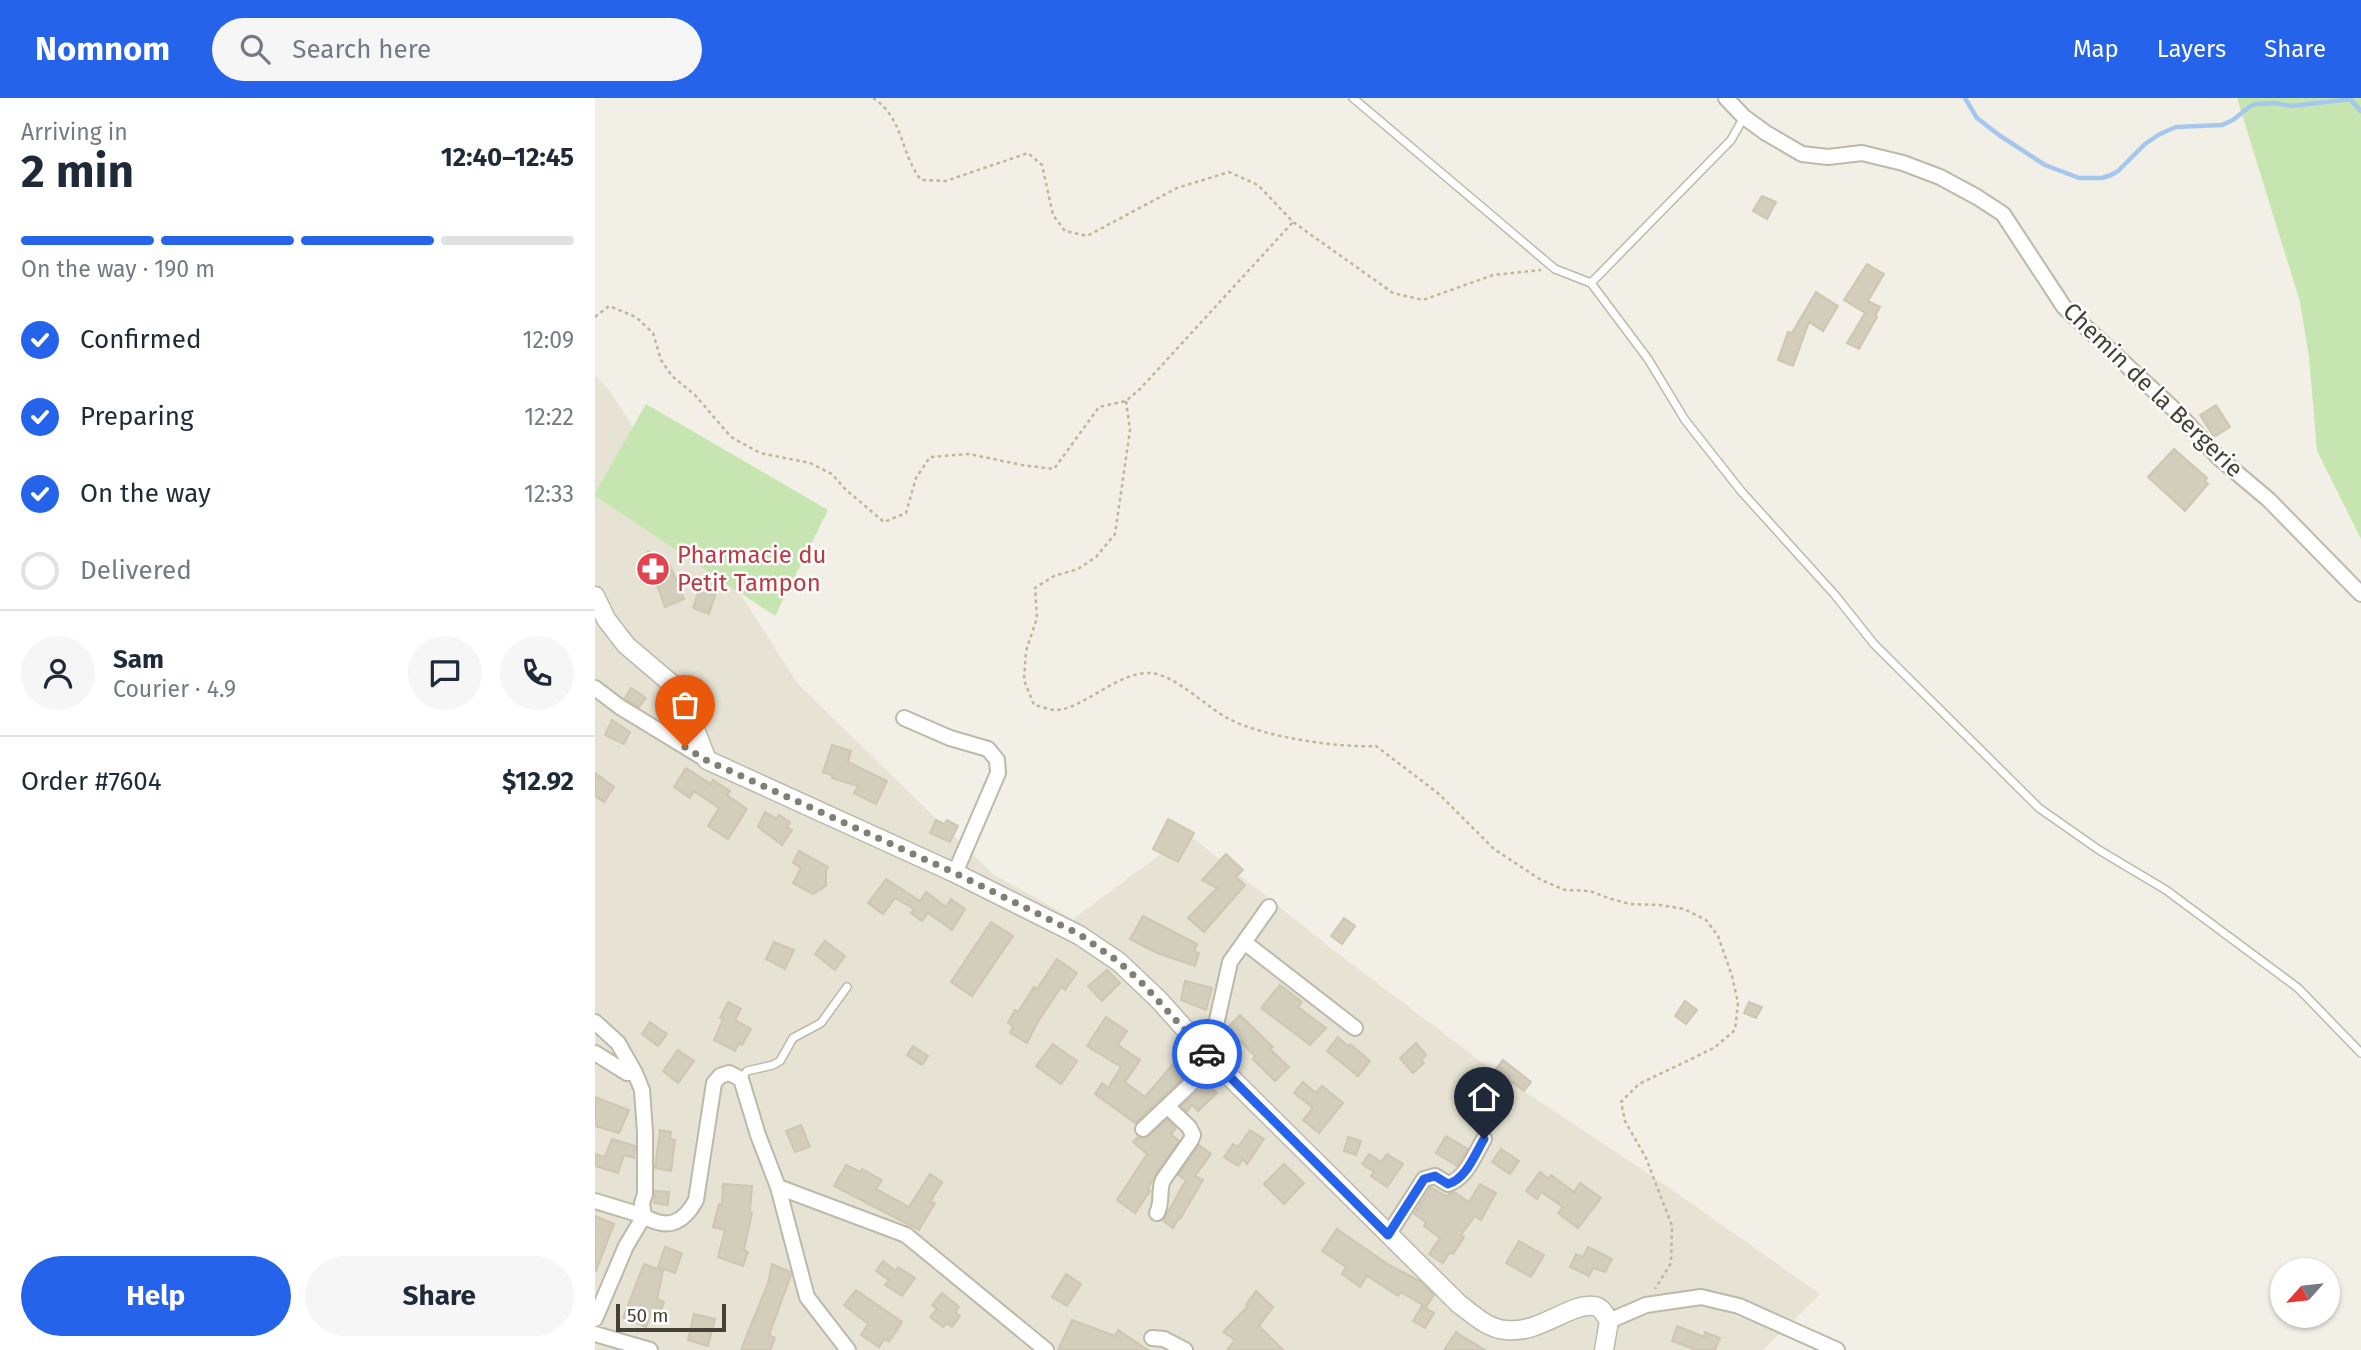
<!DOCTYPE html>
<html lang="en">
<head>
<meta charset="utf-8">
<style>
  :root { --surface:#fff; --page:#f6f6f7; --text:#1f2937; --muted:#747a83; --line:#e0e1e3; --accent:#2563eb }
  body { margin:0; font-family:"Fira Sans",sans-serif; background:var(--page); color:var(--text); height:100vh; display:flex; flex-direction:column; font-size:26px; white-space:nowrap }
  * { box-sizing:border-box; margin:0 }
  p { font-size:23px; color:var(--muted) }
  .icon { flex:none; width:38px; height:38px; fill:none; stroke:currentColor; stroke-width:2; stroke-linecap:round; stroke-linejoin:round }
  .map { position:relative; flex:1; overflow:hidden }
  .drawer { display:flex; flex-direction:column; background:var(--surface); width:595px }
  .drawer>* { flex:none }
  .needle { width:46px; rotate:243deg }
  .buttons { position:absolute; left:1675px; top:1160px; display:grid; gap:14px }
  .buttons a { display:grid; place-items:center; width:70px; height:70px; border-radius:50%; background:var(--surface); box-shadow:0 2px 5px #0004; font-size:35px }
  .scale { position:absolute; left:21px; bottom:18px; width:110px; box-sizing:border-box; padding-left:7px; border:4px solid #454136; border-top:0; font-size:19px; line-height:24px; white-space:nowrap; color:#454136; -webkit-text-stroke:5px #fff; paint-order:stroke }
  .pin { position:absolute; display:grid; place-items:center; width:60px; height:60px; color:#fff; margin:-72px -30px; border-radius:50% 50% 50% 0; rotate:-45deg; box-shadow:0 0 7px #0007 }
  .pin .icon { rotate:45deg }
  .courier { position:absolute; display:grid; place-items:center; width:70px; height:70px; margin:-35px; border:5px solid #2563eb; border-radius:50%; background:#fff; color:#222; box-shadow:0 2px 9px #0007 }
  .headline em { font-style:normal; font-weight:700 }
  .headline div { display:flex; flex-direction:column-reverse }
  .headline { display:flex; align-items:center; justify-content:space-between; height:119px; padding:0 21px }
  h1 { font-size:46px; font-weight:700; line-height:52px }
  .bar { display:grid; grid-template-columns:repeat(4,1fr); gap:10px 7px; align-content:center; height:84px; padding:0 21px }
  .bar i { height:9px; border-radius:5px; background:var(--line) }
  .bar .current { background:var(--accent) }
  .bar p { grid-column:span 4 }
  .line { display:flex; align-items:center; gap:18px; padding:0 21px; border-top:2px solid var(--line) }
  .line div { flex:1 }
  .round { display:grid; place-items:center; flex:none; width:74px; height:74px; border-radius:37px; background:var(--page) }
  ol { padding:0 21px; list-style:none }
  li { display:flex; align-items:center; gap:21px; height:77px }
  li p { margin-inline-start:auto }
  li .icon { padding:7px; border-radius:50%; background:var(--accent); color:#fff; stroke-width:4 }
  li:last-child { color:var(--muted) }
  li i { width:38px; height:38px; border:4px solid var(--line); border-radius:50% }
  .cta { display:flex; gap:14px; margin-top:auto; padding:14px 21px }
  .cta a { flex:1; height:80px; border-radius:42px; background:var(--accent); color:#fff; font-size:28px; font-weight:700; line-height:80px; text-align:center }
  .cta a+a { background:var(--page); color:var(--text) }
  header { display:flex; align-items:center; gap:42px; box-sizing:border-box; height:98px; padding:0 35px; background:var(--accent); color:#fff }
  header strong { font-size:33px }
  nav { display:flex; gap:38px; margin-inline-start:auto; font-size:24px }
  .search { width:490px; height:63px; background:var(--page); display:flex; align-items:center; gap:18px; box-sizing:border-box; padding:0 24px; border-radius:38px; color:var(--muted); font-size:26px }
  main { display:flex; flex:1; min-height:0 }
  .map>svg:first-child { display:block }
  .residential { fill:#e6e3d4 }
  .green { fill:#c7e5b0 }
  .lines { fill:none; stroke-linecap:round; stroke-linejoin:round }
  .stream { stroke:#a5c6ed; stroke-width:4.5 }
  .building { fill:#d3cdbc; stroke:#cec6b0; stroke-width:2 }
  .service-casing { stroke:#bdb9a9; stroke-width:10 }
  .minor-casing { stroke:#bdb9a9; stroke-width:18 }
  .tertiary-casing { stroke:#bdb9a9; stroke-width:21 }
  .path { stroke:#beb69b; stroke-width:2.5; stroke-dasharray:3.5 3.5; stroke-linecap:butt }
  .service { stroke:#fff; stroke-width:7 }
  .minor { stroke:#fff; stroke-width:14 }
  .tertiary { stroke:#fff; stroke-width:18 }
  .done { stroke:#827e74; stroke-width:7; stroke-dasharray:0 12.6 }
  .route { stroke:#2563eb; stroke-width:9 }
  .labels { text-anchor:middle; stroke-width:5; stroke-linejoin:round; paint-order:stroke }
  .street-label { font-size:24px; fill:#454136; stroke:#fff }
  .health-label { font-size:24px; fill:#be3a42; stroke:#fff; text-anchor:start }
</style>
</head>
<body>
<header>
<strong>Nomnom</strong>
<div class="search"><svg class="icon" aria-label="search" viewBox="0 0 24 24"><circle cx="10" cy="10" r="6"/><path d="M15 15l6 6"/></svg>Search here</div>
<nav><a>Map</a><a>Layers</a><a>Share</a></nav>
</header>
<main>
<section class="drawer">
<div class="headline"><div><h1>2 min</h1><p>Arriving in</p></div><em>12:40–12:45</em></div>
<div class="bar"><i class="current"></i><i class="current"></i><i class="current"></i><i></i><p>On the way · 190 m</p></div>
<ol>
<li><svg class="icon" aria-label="check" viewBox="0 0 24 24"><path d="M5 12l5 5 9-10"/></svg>Confirmed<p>12:09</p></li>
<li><svg class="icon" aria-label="check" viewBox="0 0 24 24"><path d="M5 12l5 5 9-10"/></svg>Preparing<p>12:22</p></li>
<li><svg class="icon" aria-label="check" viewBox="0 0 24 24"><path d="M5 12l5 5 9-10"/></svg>On the way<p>12:33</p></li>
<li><i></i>Delivered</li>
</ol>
<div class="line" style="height:126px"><a class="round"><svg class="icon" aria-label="person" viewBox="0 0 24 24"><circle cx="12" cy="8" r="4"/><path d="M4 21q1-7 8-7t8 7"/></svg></a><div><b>Sam</b><p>Courier · 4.9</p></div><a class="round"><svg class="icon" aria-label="chat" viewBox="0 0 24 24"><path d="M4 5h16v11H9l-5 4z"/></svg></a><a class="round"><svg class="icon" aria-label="phone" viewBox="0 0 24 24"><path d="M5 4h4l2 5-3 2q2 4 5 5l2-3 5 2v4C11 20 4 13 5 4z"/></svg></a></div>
<div class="line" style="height:91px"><div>Order #7604</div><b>$12.92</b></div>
<div class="cta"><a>Help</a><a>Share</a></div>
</section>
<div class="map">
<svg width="1766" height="1252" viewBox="0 0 1766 1252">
  <rect width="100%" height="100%" fill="#f2f0e6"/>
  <path class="residential" d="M 0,277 L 14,292 L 203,586 L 398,776 L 478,821 L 593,736 L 737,851 L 897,972 L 1070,1087 L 1225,1196 L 1168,1252 L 0,1252 Z"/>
  <path class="green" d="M 1642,0 L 1766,0 L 1766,441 L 1722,353 L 1714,259 L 1705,204 Z
    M 51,306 L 233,412 L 180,518 L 0,398 L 0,395 Z"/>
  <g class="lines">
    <path class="stream" d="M 1370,0 L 1382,20 L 1404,37 L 1450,67 L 1484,80 L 1507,80 L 1516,77 L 1523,73 L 1550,46 L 1565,36 L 1581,29 L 1627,27 L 1638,22 L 1654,9 L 1661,6 L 1680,5 L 1696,8 L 1756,1
      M 1755,1 L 1766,13"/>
  </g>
  <path class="building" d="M 1167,98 L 1181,104 L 1172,121 L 1158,113 Z
    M 1272,166 L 1289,176 L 1273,203 L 1285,209 L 1280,218 L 1282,219 L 1264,251 L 1252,245 L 1270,215 L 1249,202 Z
    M 1221,194 L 1243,208 L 1228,233 L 1214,224 L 1198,268 L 1183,262 L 1193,234 L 1197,235 Z
    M 1621,307 L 1635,329 L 1619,339 L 1605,317 Z
    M 1579,351 L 1612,380 L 1610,383 L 1613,386 L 1590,413 L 1553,379 Z
    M 53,453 L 75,467 L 89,501 L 70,509 L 62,487 L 45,477 L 43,469 Z
    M 107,483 L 123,488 L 114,516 L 98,510 Z
    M 36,590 L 51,600 L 44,609 L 30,600 Z
    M 17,622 L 35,634 L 29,646 L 10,637 Z
    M 237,647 L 256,653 L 253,664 L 292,683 L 281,706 L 259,695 L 263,688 L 237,680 L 237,677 L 228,674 Z
    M 91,670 L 116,686 L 118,682 L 135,693 L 132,697 L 152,711 L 133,741 L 113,728 L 124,710 L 99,693 L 95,700 L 79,689 Z
    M 0,675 L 19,689 L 9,704 L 0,698 Z
    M 170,714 L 182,721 L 184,717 L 195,724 L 192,729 L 197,732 L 187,747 L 163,729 Z
    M 573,721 L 599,735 L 583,764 L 558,751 Z
    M 341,722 L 349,726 L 352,722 L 363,728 L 355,744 L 335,735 Z
    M 204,753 L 233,769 L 231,773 L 231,788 L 218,796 L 198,785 L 206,770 L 198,765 Z
    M 631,756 L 648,772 L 641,779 L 650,787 L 609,834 L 593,820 L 622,790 L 607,782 Z
    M 291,781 L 325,803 L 331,794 L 351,809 L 356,801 L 370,811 L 357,832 L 333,815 L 327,823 L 316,815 L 319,811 L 300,800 L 288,816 L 273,805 Z
    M 548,818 L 602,846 L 599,853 L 604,855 L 600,868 L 562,855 L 535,841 Z
    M 749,820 L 760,828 L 747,846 L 736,838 Z
    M 396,824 L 418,838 L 377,898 L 356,884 Z
    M 230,843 L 250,858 L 240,872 L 220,856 Z
    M 179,844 L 199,852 L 190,871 L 171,861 Z
    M 462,861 L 482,875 L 470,892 L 466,889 L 442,925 L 432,945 L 415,935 L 418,928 L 413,925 L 420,912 L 423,914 L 439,889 L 442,891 Z
    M 512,872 L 525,885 L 507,903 L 493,888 Z
    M 590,883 L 617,890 L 611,912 L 586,902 Z
    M 685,887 L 707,904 L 703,909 L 731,930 L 715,947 L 666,910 Z
    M 1090,903 L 1102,912 L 1091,926 L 1080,918 Z
    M 133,904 L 146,911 L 140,922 L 156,931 L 147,947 L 144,945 L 140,953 L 119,942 L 128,921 L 125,920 Z
    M 1154,904 L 1167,909 L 1161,920 L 1149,915 Z
    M 645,917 L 678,949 L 675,951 L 694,969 L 680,983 L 658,961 L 660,958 L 632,930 Z
    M 511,919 L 532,933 L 523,947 L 545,962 L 530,984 L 550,999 L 579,965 L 592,976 L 540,1025 L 500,996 L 507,985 L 513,990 L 526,969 L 492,948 Z
    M 55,924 L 72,936 L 63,948 L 47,936 Z
    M 743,939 L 753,948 L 755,946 L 775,963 L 763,978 L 732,953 Z
    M 821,945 L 831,957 L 826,961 L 829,965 L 818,975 L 805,960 Z
    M 458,946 L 482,963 L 466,986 L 441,968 Z
    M 318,948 L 333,958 L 327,967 L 312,957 Z
    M 83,952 L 99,963 L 83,985 L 68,973 Z
    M 908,962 L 936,984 L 929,993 L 917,984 L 908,995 L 892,983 Z
    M 708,984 L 721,995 L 727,988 L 748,1005 L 724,1035 L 708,1022 L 718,1010 L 699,995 Z
    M 612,986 L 622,995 L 603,1013 L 597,1007 L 592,1014 L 586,1008 Z
    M 0,999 L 34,1012 L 24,1035 L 0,1028 Z
    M 880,1004 L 896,1014 L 886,1029 L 870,1019 Z
    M 572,1021 L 581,1030 L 576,1036 L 584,1043 L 560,1077 L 553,1091 L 555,1093 L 540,1115 L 522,1102 L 552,1056 L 538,1044 L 543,1039 L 550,1040 L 554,1038 Z
    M 206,1027 L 215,1049 L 200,1054 L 191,1033 Z
    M 65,1032 L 76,1034 L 75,1041 L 80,1042 L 76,1073 L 60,1070 Z
    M 655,1032 L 669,1041 L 652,1066 L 648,1061 L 643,1068 L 629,1059 L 638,1046 L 643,1049 Z
    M 851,1038 L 873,1051 L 862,1068 L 841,1055 Z
    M 753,1039 L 766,1043 L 761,1057 L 749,1053 Z
    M 17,1041 L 40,1048 L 39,1060 L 29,1057 L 23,1075 L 0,1068 L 0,1056 L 10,1059 Z
    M 604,1047 L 616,1056 L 600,1078 L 608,1082 L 585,1121 L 584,1120 L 578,1130 L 568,1123 L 591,1082 L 583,1077 Z
    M 906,1051 L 924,1063 L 915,1076 L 897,1064 Z
    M 774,1056 L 786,1064 L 792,1056 L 808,1066 L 792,1089 L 776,1078 L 779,1074 L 767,1066 Z
    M 689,1066 L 709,1085 L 689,1106 L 669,1086 Z
    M 251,1067 L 265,1074 L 267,1071 L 287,1082 L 281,1091 L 314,1109 L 335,1076 L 347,1084 L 335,1104 L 340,1105 L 324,1132 L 239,1088 Z
    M 945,1074 L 954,1081 L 956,1077 L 979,1094 L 985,1085 L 1006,1100 L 983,1130 L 963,1115 L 968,1109 L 946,1094 L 942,1101 L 931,1093 Z
    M 128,1086 L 157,1088 L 155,1114 L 157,1115 L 149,1152 L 153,1154 L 148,1168 L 123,1159 L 130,1132 L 118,1129 L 124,1106 L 127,1107 Z
    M 885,1086 L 901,1095 L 886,1122 L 880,1118 L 866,1137 L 869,1139 L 858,1156 L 855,1154 L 848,1165 L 834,1156 L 845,1140 L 829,1128 L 831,1124 L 819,1116 L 836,1089 L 851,1098 L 859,1094 L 874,1104 Z
    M 60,1093 L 74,1094 L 73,1107 L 59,1105 Z
    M 0,1118 L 19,1126 L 1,1173 L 0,1173 Z
    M 742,1131 L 794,1167 L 825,1183 L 839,1197 L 831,1209 L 806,1194 L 803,1198 L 772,1178 L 765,1189 L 747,1176 L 751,1169 L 727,1153 Z
    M 924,1143 L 949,1157 L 936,1179 L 911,1165 Z
    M 70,1149 L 87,1155 L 80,1175 L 63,1169 Z
    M 993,1149 L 1017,1161 L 1010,1174 L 998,1170 L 994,1178 L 975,1169 L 981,1156 L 988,1159 Z
    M 288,1163 L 301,1173 L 303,1169 L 320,1180 L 307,1198 L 290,1187 L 294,1182 L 281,1173 Z
    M 49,1166 L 68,1173 L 62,1201 L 69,1204 L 65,1215 L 57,1213 L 51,1229 L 28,1220 Z
    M 177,1166 L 195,1174 L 196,1177 L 174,1237 L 180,1240 L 175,1252 L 146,1252 L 173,1185 Z
    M 471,1176 L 486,1186 L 472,1208 L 457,1199 Z
    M 261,1192 L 307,1224 L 294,1244 L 289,1241 L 284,1249 L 266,1237 L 273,1226 L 249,1207 Z
    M 661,1193 L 678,1209 L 664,1228 L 688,1252 L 632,1252 L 640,1242 L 628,1234 L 653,1208 L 651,1207 Z
    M 347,1195 L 364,1209 L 360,1214 L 365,1218 L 357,1229 L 352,1225 L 348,1229 L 335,1219 L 342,1211 L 337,1207 Z
    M 827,1208 L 839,1215 L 830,1230 L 818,1223 Z
    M 99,1216 L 120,1221 L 113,1248 L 93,1242 Z
    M 477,1222 L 520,1238 L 523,1232 L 553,1252 L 463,1252 Z
    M 1082,1228 L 1109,1239 L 1110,1234 L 1125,1240 L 1120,1252 L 1101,1252 L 1077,1243 Z
    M 861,1234 L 867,1238 L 890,1252 L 849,1252 Z"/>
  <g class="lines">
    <g class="service-casing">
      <path id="service" d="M 758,0 L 960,171 L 996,185
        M 1149,19 L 1136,42 L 996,185 L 1053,261 L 1090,322 L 1146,393 L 1240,497 L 1279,546 L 1444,710 L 1504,752 L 1571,792 L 1703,890 L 1766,955
        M 146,981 L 152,973 L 178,967 L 185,963 L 198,940 L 226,925 L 252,889"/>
    </g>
    <g class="minor-casing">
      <path id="minor" d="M 1131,0 L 1149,19 L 1171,35 L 1207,56 L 1233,59 L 1267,55 L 1308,65 L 1345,79 L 1382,99 L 1408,116 L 1469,209 L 1584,316 L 1623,359 L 1674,402 L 1766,496
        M 0,590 L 25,609 L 112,662
        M 309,620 L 355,640 L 393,651 L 402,662 L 403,675 L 360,775
        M 649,844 L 760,930
        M 0,924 L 23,945 L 40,975 L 47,992 L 50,1034 L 50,1096 L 47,1105 L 49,1118 C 72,1132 88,1126 101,1102 L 119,985 L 125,978 L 134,975 L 146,981 L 163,1037 L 183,1089 L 212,1199 L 253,1252
        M 0,955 L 32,975 L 40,975
        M 614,958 L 635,864 L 674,809
        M 548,1031 L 619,964
        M 183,1089 L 311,1137 L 451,1252
        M 0,1103 L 49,1118 L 31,1148 L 0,1221
        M 562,1115 C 568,1104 563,1093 568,1082 L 596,1042 L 598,1037 L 594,1029 L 573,1009
        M 793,1137 L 829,1081 L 840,1078 L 853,1086 C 871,1081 880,1056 889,1041
        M 1014,1223 L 1051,1207 L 1106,1199 L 1144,1208 L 1242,1252
        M 0,1236 L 55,1252
        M 557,1240 L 569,1241 L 590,1252"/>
    </g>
    <g class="tertiary-casing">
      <path id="tertiary" d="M 0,498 L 11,521 L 31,547 L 78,587 L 87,598 L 112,662 L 360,775 L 484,837 L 524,864 L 564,902 L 614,958 L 864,1206 C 879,1217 893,1231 911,1232 C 945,1236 976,1204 999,1208 C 1007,1209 1010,1217 1014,1223 L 1009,1252"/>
    </g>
    <path class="path" d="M 278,0 C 309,20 305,55 326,82 L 351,83 L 433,55 L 447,67 L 458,117 L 470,133 L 492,138 L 582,90 L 634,74 L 663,87 L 698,124 L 798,195 L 828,202 L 898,177 L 946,172
      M 0,219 L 14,208 L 41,219 L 58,235 L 66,262 L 77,278 L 100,297 L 136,339 L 165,355 L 215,365 L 237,376 L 250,391 L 289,424 L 311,415 L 321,380 L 335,359 L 374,356 L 427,367 L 459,371 L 504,309 L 531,303 L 545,291 L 698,124
      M 531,303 L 535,332 L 520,436 L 501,459 L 483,471 L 459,478 L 440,490 L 442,520 L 431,553 L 429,582 L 439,607 C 446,608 454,612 460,612 C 485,613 524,573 555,575 C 581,577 611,609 634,621 C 669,639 742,650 781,648 L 844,696 L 899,751 L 946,782 L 970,792 L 995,793 L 1013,800 L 1035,806 L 1065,807 L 1089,811 L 1111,822 L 1123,838 L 1137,878 L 1143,905 L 1140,932 L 1119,950 L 1044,986 L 1026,1004 L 1030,1023 L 1051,1060 L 1077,1128 L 1076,1165 L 1060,1191"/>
    <use href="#service" class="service"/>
    <use href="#minor" class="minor"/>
    <use href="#tertiary" class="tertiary"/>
  </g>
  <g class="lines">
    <path class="done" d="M 90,649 L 111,662 L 360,775 L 484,836 L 524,864 L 546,884 L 612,956"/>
    <path class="route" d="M 612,956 L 793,1137 L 829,1081 L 840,1078 L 853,1086 C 871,1081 880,1056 889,1041"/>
  </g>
  <defs>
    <g id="pharmacy-disc" transform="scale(1.75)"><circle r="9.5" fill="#e0444e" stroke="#fff"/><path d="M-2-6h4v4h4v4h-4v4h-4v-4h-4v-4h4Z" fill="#fff"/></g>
  </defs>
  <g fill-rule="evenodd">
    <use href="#pharmacy-disc" x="58" y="471"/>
  </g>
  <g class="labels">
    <g class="street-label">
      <text transform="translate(1558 292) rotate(44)" y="8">Chemin de la Bergerie</text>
    </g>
    <g class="health-label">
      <text x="82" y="465">Pharmacie du<tspan x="82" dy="28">Petit Tampon</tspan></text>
    </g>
  </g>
</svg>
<div class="buttons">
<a><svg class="needle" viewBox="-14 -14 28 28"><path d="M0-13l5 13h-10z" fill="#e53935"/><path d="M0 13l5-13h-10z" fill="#747a83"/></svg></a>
</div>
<div class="scale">50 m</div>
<div class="pin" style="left:90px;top:649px;background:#ea580c"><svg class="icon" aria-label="bag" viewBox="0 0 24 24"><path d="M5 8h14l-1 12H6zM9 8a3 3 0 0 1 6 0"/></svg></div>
<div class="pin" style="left:889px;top:1041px;background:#1f2937"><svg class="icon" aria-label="home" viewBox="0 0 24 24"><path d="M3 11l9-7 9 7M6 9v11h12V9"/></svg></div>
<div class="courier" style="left:612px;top:956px"><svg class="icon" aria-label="car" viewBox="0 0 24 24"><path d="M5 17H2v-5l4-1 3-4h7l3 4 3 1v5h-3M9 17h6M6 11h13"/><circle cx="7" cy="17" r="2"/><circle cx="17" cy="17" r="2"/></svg></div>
</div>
</main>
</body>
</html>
